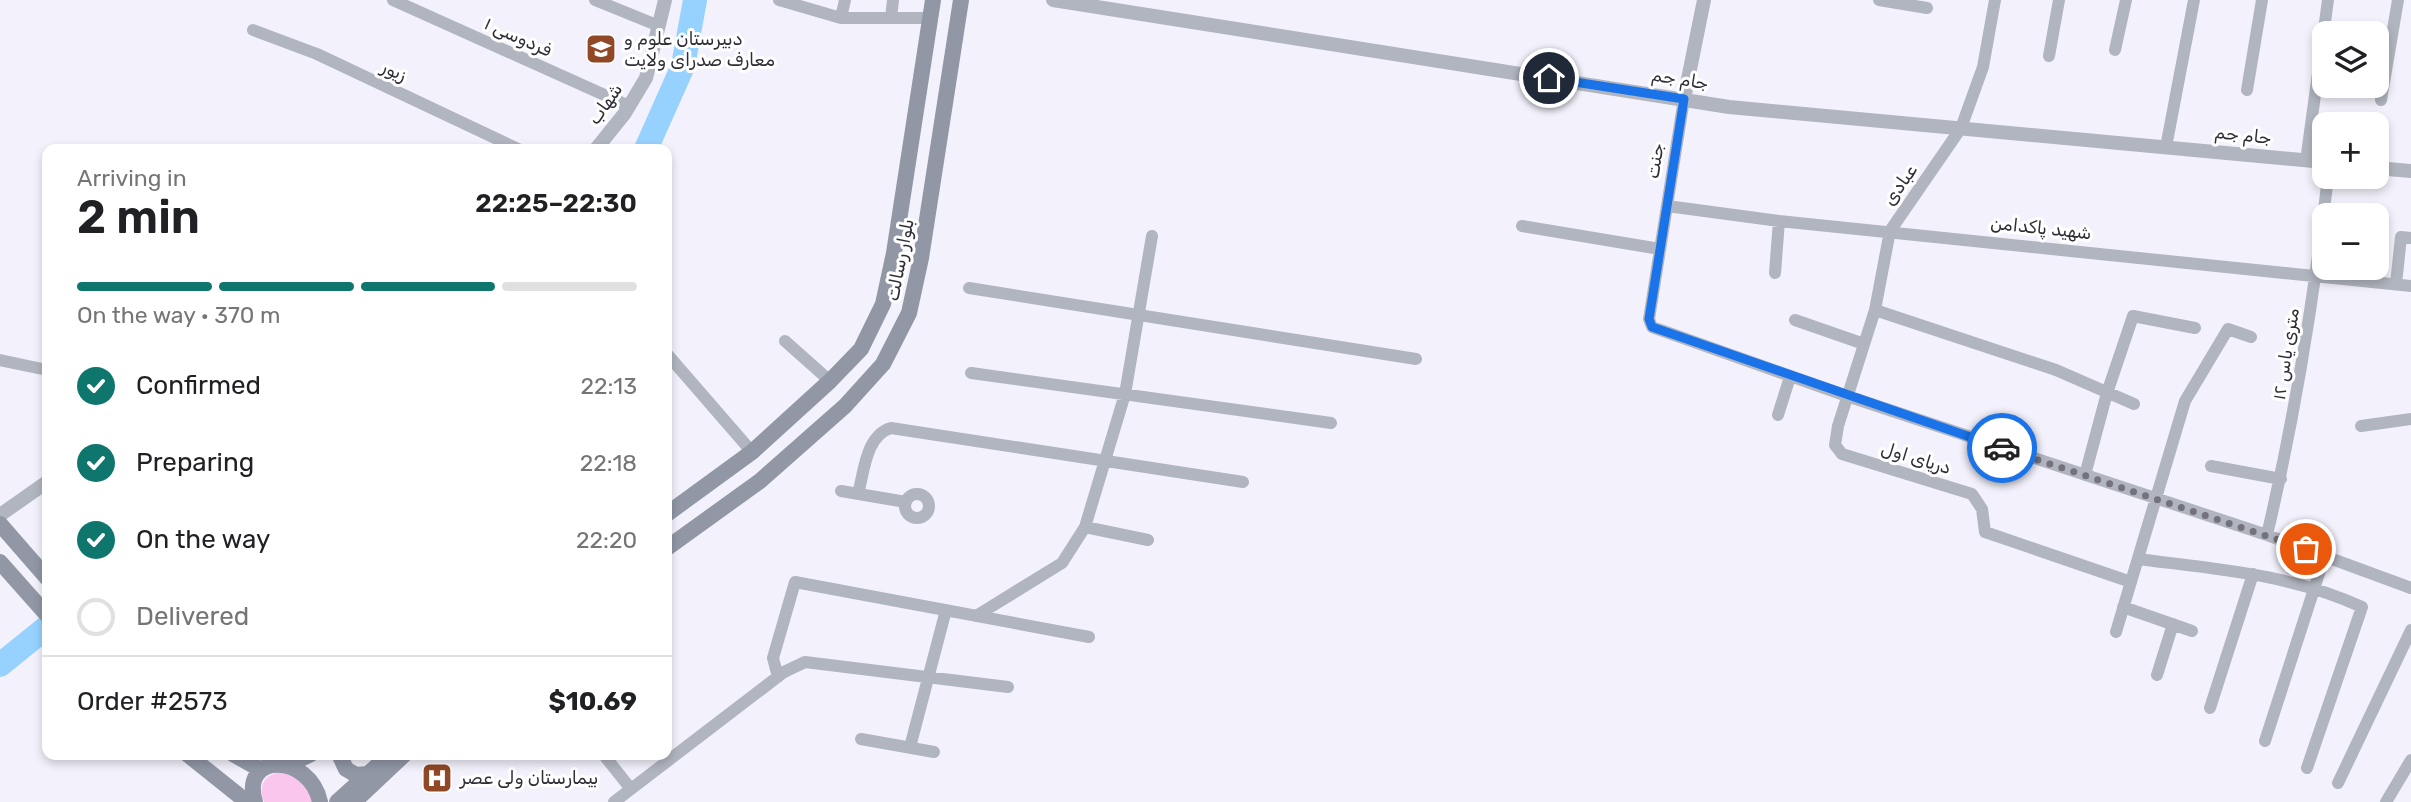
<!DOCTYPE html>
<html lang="en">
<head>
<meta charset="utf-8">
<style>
  :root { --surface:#fff; --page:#f2f2f2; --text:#202124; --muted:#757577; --line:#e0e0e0; --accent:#0f766e }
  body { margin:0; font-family:Rubik,Vazirmatn,sans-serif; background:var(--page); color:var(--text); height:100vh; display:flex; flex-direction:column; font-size:26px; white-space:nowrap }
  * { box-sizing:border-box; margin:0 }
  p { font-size:23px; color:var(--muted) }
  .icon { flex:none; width:38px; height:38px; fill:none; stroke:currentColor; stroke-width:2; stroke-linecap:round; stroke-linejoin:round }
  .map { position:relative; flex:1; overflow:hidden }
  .details { position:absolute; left:42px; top:144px; width:630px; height:616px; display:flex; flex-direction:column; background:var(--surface); border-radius:14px; box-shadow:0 4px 10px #0003 }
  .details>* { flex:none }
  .tools { position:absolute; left:2312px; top:21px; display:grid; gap:14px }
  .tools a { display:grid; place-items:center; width:77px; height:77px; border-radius:14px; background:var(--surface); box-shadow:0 4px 10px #0003; font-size:35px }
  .pin { position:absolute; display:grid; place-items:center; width:60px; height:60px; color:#fff; margin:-30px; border:4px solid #fff; border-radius:50%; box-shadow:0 2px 7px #0007 }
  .courier { position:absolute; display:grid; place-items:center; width:70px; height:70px; margin:-35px; border:5px solid #1a73e8; border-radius:50%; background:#fff; color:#222; box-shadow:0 2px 9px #0007 }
  .headline em { font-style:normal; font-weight:600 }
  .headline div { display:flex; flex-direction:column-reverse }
  .headline { display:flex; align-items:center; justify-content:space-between; height:119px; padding:0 35px }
  h1 { font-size:46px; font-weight:600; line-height:52px }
  .bar { display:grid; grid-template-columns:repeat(4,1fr); gap:10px 7px; align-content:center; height:84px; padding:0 35px }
  .bar i { height:9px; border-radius:5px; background:var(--line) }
  .bar .on { background:var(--accent) }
  .bar p { grid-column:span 4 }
  .line { display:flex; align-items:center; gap:18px; padding:0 35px; border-top:2px solid var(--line) }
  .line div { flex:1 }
  ol { padding:0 35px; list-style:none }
  li { display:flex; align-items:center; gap:21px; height:77px }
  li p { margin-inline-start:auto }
  li .icon { padding:7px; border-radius:50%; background:var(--accent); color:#fff; stroke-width:4 }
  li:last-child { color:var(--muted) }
  li i { width:38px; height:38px; border:4px solid var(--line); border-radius:50% }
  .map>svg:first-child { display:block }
  .green { fill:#fbc6ee }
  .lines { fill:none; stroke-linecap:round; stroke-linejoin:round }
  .river { stroke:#97d2ff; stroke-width:24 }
  .minor { stroke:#b1b5bf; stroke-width:12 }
  .tertiary { stroke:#b1b5bf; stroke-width:14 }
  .secondary { stroke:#9197a5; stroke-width:16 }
  .done { stroke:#74737c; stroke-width:7; stroke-dasharray:0 12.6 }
  .route { stroke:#1a73e8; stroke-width:9 }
  .labels { text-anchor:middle; stroke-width:6; stroke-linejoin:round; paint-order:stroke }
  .street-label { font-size:18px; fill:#2f2e37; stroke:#fff }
  .poi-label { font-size:18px; fill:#2f2e37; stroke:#fff; text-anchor:start }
</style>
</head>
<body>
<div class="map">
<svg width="2411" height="802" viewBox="0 0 2411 802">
  <rect width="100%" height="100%" fill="#f3f2fc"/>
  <path class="green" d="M 281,772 C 299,777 305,785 313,802 L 264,802 C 258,786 264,774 281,772 Z"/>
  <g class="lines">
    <path class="river" d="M 646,149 L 683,66 L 695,0
      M 0,665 L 47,627"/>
    <path class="minor" d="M 393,0 L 629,106
      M 595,0 L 659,26
      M 779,0 L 841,18 L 930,18
      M 1879,0 L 1927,8
      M 1995,0 L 1983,67 L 1961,128 L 1890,231 L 1875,310 L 1838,426 L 1835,445 L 1842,454 L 1972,494 L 1982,509 L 1985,532 L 2131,582
      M 841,18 L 845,0
      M 891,18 L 893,0
      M 253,30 L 317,54 L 518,149
      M 2115,50 L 2126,0
      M 2049,56 L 2059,0
      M 2247,90 L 2262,0
      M 1684,99 L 1649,319 L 1652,327 L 1847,396 L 2267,535 L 2411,588
      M 2381,100 L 2398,0
      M 2166,147 L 2194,0
      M 2306,161 L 2328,0
      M 1667,206 L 1779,221 L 2411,286
      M 1522,226 L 1660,249
      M 1775,273 L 1779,221
      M 2396,284 L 2401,237 L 2411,238
      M 969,288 L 1416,359
      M 1875,310 L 2056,370 L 2134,404
      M 1795,320 L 1864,344
      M 785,341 L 830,381
      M 667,354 L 752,452
      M 0,360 L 47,370
      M 971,373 L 1331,423
      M 1778,415 L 1790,377
      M 2361,426 L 2411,419
      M 2211,466 L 2281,479
      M 2085,475 L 2107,393 L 2133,316 L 2195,328
      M 841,491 L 906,502
      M 858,494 C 864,472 866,435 891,428 L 1243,482
      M905 506a12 12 0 1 1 24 0a12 12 0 1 1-24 0Z
      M 1085,527 L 1148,540
      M 2267,535 C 2295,416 2314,298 2328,177
      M 2138,559 C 2215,569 2291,574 2362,607 L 2307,768
      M 2123,607 L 2192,631
      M 976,616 L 1062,563 L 1085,527 L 1125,394 L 1152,236
      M 2116,632 L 2185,401 L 2228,329 L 2251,337
      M 2157,675 L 2173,624
      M 778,677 L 773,658 L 795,582 L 1089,637
      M 2210,708 L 2253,574
      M 861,739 L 934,752
      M 2265,741 L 2325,555
      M 910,747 L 946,610
      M 603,754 L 631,789 L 784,672 L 805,662 L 1008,687
      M 2338,783 L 2411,630
      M 614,802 L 631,789
      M 2386,802 L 2411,760"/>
    <path class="tertiary" d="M 1053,0 L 1729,107 L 2324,162
      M 1684,99 L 1704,0
      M 596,149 L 625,113 L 646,78 L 665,0
      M 2376,168 L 2411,171
      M 0,515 L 47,482"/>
    <path class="secondary" d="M 667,514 L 752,452 L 830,381 L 861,349 L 883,304 L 894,253 L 933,0
      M 0,524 L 47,578
      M 667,548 L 760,481 L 845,406 L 883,364 L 909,313 L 921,258 L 961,0
      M 0,562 L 47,615
      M 187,754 L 247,802
      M 233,754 L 261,770
      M 339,754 L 346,769 L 356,775 L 368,774
      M 288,765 L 311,754
      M 255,802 C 240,751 310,754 320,802
      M 337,802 L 390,754
      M 354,802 L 405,754"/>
  </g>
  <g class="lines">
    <path class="done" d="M 2002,448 L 2306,549"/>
    <path class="route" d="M 1549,78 L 1684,99 L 1649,319 L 1652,327 L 2002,448"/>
  </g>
  <defs>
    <g id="school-square" transform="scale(1.575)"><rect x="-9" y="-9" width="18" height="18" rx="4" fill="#904826" stroke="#fff"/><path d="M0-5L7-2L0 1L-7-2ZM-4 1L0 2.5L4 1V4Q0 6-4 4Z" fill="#fff"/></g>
    <g id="hospital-square" transform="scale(1.575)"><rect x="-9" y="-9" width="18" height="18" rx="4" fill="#904826" stroke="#fff"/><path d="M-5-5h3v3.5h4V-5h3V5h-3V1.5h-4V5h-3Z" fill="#fff"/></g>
  </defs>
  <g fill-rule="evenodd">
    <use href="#school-square" x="601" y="49"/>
    <use href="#hospital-square" x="437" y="778"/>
  </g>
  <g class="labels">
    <g class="street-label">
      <text transform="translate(518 37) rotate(24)" y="6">فردوسی ۱</text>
      <text transform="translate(394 71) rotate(25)" y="6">زیور</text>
      <text transform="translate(1680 79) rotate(9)" y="6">جام جم</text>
      <text transform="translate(605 104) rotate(-55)" y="6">شهاب</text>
      <text transform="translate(2243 135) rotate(6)" y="6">جام جم</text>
      <text transform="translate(1655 161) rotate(-81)" y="6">جنت</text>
      <text transform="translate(1900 185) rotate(-55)" y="6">عبادی</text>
      <text transform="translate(2041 228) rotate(6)" y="6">شهید پاکدامن</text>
      <text transform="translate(900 260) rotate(-79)" y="6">بلوار رسالت</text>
      <text transform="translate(2286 354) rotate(-81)" y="6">۱۲ متری یاس</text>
      <text transform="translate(1916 458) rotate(17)" y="6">دریای اول</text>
    </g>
    <g class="poi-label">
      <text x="624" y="45">دبیرستان علوم و<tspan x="624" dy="21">معارف صدرای ولایت</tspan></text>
      <text x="460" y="784">بیمارستان ولی عصر</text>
    </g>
  </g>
</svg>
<div class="tools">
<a><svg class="icon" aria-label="layers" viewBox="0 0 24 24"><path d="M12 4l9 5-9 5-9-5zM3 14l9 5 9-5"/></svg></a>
<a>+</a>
<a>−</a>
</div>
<div class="pin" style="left:2306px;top:549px;background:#ea580c"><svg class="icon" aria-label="bag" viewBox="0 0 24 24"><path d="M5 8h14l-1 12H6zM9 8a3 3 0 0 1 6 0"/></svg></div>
<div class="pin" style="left:1549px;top:78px;background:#1f2937"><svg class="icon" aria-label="home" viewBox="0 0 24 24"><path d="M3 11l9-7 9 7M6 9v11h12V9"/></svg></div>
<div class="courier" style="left:2002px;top:448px"><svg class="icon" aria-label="car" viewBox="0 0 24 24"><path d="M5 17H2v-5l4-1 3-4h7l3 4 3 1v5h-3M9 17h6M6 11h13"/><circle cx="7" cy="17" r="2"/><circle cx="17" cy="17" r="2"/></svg></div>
<section class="details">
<div class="headline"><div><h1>2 min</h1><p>Arriving in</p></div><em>22:25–22:30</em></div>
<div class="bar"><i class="on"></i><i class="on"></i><i class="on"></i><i></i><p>On the way · 370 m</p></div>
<ol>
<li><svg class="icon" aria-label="check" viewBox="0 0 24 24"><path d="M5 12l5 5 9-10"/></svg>Confirmed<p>22:13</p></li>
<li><svg class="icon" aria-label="check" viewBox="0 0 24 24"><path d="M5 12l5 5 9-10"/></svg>Preparing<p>22:18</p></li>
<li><svg class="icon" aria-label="check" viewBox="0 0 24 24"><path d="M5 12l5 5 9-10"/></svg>On the way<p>22:20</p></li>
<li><i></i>Delivered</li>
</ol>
<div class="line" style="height:91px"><div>Order #2573</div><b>$10.69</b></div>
</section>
</div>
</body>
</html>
